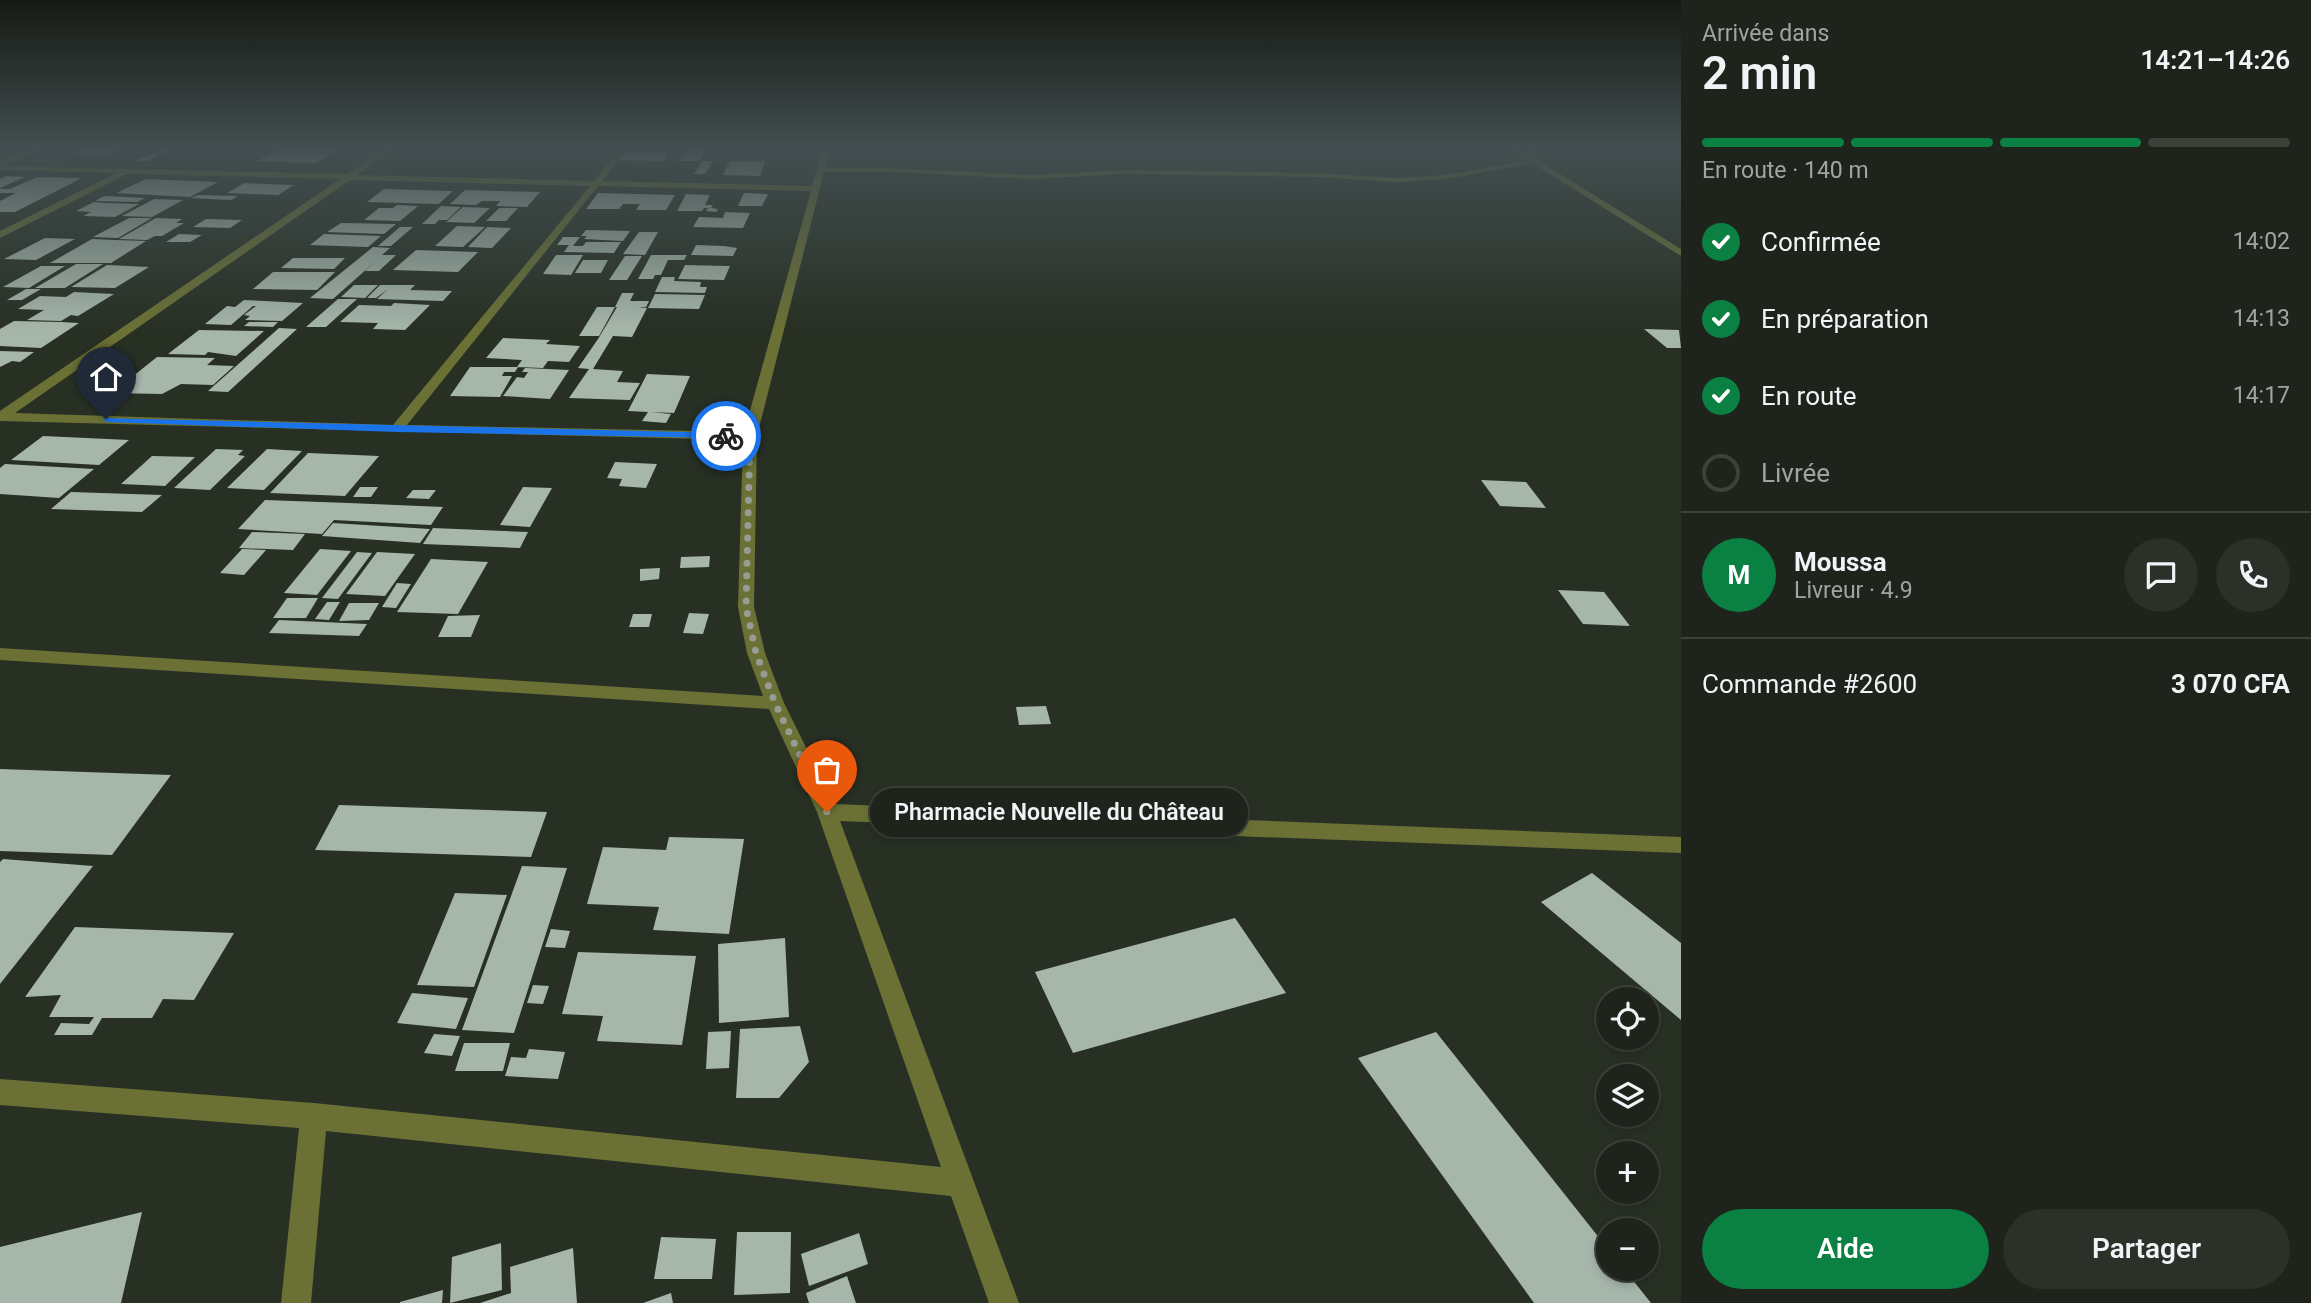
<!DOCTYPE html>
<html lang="fr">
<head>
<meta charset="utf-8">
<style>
  :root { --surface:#1e241b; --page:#2b3028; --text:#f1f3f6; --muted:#a1a4a3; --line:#3c413a; --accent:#0b8043 }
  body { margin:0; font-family:Roboto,sans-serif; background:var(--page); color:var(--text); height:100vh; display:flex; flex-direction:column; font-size:26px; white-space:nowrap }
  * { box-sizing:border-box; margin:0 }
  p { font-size:23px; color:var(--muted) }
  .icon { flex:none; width:38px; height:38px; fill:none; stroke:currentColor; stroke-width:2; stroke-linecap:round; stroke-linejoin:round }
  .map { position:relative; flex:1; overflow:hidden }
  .details { display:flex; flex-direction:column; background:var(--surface); width:630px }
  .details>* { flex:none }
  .fabs { position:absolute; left:1596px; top:987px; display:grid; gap:14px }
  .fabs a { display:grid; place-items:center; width:63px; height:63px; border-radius:50%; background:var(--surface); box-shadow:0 4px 10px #0003,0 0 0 2px var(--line); font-size:35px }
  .pin { position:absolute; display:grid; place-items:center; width:60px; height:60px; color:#fff; margin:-72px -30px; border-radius:50% 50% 50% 0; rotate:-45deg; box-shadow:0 0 7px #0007 }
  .pin .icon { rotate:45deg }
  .courier { position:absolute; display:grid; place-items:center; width:70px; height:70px; margin:-35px; border:5px solid #1a73e8; border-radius:50%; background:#fff; color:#222; box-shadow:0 2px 9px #0007 }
  .bubble { position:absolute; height:49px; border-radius:24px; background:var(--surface); box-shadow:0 4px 10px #0003,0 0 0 2px var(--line); font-size:23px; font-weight:600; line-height:49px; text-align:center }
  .headline em { font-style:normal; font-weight:600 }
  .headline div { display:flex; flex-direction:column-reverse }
  .headline { display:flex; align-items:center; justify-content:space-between; height:119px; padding:0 21px }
  h1 { font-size:46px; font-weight:600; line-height:52px }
  .bar { display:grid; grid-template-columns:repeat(4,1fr); gap:10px 7px; align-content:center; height:84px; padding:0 21px }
  .bar i { height:9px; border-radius:5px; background:var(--line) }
  .bar .selected { background:var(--accent) }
  .bar p { grid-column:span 4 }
  .line { display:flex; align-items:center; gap:18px; padding:0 21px; border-top:2px solid var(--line) }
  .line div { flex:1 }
  .round { display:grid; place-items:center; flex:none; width:74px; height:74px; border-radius:37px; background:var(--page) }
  ol { padding:0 21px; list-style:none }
  li { display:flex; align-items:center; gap:21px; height:77px }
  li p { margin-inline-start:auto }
  li .icon { padding:7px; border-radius:50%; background:var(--accent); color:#fff; stroke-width:4 }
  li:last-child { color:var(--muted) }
  li i { width:38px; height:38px; border:4px solid var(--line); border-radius:50% }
  .action { display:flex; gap:14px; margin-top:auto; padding:14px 21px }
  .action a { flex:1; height:80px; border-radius:42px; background:var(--accent); color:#fff; font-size:28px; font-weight:600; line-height:80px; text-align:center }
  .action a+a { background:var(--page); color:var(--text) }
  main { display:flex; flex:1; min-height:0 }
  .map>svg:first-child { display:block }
  .building { fill:#a6b6ab }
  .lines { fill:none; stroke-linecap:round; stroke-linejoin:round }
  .minor { fill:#6b7135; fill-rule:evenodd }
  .route { fill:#1a73e8 }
  .done { stroke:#969d94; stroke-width:7; stroke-dasharray:0 12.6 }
</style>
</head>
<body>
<main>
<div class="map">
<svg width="1681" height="1303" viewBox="0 0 1681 1303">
  <rect width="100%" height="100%" fill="#283024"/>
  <path class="building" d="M 86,149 L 119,150 L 107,156 L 73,155 Z
    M 161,149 L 171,149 L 148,161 L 136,161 Z
    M 280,149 L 298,149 L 338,150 L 316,163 L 257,161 Z
    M 686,149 L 708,149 L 700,161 L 678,161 Z
    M 626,152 L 669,153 L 664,161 L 620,160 Z
    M 702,161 L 713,161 L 705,174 L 694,174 Z
    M 730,161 L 765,161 L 760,176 L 723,175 Z
    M 6,176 L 25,177 L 0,188 L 0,179 Z
    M 37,177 L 82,178 L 15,212 L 0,212 L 0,201 L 16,193 L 0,193 L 0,189 L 10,189 Z
    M 146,179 L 218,182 L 190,197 L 116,193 Z
    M 244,183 L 294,185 L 278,195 L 227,193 Z
    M 384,189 L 453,191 L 439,204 L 367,202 Z
    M 465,190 L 540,192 L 527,207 L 496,206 L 500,201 L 482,201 L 476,205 L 450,204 Z
    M 598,193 L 675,195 L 666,210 L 636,210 L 640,204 L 623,204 L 619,209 L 586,209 Z
    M 744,193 L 768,194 L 762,206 L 738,206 Z
    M 686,194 L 710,195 L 705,205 L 713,205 L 711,208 L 718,209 L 716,212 L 706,211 L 708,208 L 704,208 L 702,211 L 677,211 Z
    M 198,195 L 238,196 L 231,200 L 191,198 Z
    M 104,196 L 145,198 L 137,202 L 95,201 Z
    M 154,199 L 183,200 L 152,217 L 122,216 Z
    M 94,202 L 106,203 L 139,204 L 115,217 L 83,216 L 91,212 L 76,211 Z
    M 397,205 L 418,206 L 400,221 L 364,220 L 379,208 L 393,208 Z
    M 441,206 L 461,207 L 447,220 L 439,220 L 435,224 L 422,224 Z
    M 463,207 L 490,208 L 474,223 L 446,222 Z
    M 499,208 L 518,208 L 506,221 L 486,221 Z
    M 725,212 L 750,213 L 743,228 L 693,227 L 699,217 L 723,218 Z
    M 129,218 L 152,218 L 118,238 L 93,237 Z
    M 156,218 L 182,219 L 176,223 L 184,223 L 162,236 L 155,236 L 147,240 L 119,239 Z
    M 206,219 L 242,220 L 230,228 L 193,227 Z
    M 341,223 L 396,224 L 384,234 L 327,232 Z
    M 457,226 L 485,227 L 463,247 L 435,246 Z
    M 400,227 L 413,227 L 391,246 L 378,246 Z
    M 487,227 L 511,228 L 492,248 L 468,247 Z
    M 586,230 L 630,231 L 623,241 L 584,239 L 587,236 L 581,236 Z
    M 639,232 L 658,232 L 645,255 L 623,254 Z
    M 179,234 L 202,235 L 190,242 L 166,242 Z
    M 324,234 L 381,236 L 368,247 L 310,245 Z
    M 563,237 L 580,237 L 573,246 L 583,246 L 586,242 L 621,242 L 614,253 L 564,252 L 569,245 L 557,245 Z
    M 45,238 L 75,239 L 36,260 L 4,259 Z
    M 92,239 L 114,240 L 146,241 L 111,263 L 50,263 Z
    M 696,245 L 724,246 L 737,248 L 733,256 L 691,255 Z
    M 373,247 L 390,248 L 382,255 L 396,255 L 379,271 L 365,271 L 378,259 L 333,299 L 310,298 Z
    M 416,250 L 478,252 L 458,272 L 393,270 Z
    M 556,255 L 583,255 L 571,275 L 543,274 Z
    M 651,255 L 687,255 L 684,260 L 668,260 L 661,275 L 655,275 L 653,279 L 638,279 Z
    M 625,256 L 642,256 L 627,280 L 609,280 Z
    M 293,258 L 345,258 L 334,269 L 281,268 Z
    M 583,260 L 608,260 L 601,273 L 575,273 Z
    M 76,264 L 103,264 L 65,288 L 35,288 Z
    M 107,265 L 149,267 L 115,288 L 71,287 Z
    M 685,265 L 730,266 L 724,280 L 678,279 Z
    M 41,266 L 65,266 L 29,288 L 3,287 Z
    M 273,272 L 335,272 L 317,290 L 253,289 Z
    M 662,277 L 675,277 L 674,281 L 701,282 L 700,287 L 707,287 L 705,293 L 655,292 Z
    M 354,285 L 378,285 L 365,298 L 341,297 Z
    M 380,285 L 415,285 L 410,290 L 452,291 L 443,301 L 377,299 L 388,289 L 376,298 L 367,298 Z
    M 26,289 L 41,289 L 22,300 L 7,300 Z
    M 74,292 L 114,294 L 78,316 L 71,315 L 61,321 L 27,320 L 44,310 L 18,309 L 40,296 L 66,297 Z
    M 622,293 L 634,293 L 630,301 L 649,301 L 646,307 L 638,307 L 647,308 L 632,337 L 613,336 L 593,369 L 623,371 L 617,382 L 640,383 L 630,400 L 569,398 L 589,369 L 578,368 L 598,339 L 617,307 L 615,307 L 599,336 L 579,336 L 597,307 L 615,307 Z
    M 655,294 L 705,295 L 699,309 L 648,308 Z
    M 338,299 L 357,299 L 326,327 L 306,327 Z
    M 244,300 L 303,303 L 282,321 L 245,320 L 250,316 L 244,315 L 256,306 L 253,306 L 231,325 L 205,324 L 227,306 L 235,307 Z
    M 394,303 L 430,305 L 405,330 L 373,329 L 378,323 L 340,322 L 359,305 L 391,306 Z
    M 14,321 L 61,322 L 79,323 L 41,348 L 0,346 L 0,329 Z
    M 249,322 L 278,322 L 273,327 L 244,326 Z
    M 279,328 L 297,329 L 228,392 L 208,391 Z
    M 1644,329 L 1679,330 L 1681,348 L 1667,348 Z
    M 199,330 L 264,331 L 236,356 L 208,352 L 205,355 L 168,354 Z
    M 503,338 L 550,340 L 546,344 L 580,346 L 569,362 L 548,361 L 543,368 L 517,367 L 522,360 L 486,358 Z
    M 0,351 L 34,352 L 20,362 L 12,361 L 0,367 Z
    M 157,357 L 215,358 L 207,365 L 234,366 L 213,385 L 181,384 L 162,394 L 112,393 Z
    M 470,367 L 518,367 L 515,372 L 504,372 L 502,376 L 512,376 L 500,397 L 450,396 Z
    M 525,368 L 569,370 L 550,399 L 503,396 L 517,377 L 524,378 L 528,372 L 522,372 Z
    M 647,374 L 690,376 L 674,413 L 651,412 L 671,414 L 666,423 L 642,421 L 648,412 L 628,411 Z
    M 43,436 L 129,440 L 99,465 L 11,460 Z
    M 216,449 L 243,450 L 238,455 L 245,456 L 210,490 L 174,488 Z
    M 267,449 L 302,451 L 264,490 L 227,488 Z
    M 308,453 L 379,456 L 345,496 L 270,493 Z
    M 152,456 L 195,457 L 165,486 L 121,484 Z
    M 615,462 L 657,464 L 646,488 L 619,486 L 622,479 L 607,478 Z
    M 5,464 L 94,469 L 59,498 L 0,494 L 0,468 Z
    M 1481,480 L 1526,482 L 1546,508 L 1500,506 Z
    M 360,487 L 378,487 L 371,497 L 353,497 Z
    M 523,487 L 552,488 L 530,527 L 500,525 Z
    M 413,490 L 436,490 L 429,499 L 406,498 Z
    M 71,492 L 162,495 L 142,512 L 51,509 Z
    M 265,500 L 349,503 L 443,507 L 431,525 L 334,520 L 322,534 L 238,529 Z
    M 333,523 L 430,529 L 420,543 L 322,536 Z
    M 433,528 L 528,532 L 520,548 L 423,544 Z
    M 252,532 L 305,534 L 293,550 L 239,548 Z
    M 242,549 L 266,550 L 244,575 L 220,573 Z
    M 320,549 L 351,551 L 317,595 L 284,593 Z
    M 357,552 L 372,553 L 338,599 L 322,598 Z
    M 377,552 L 415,554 L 385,596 L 346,594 Z
    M 710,556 L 709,567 L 680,568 L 681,557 Z
    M 431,559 L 488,562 L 458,614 L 397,612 Z
    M 660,568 L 659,579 L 640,581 L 640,569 Z
    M 397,583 L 411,584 L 396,608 L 382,607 Z
    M 1558,590 L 1604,592 L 1630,626 L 1583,624 Z
    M 287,598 L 318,598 L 306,618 L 273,618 Z
    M 327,602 L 340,602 L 329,620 L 315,619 Z
    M 349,603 L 379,603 L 369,620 L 339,621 Z
    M 689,613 L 709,614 L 703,634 L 683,633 Z
    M 633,614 L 652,614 L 649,627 L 629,627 Z
    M 480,615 L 471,637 L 438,637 L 448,616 Z
    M 279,620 L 367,624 L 359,636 L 269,633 Z
    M 1046,706 L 1051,724 L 1019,725 L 1016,707 Z
    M 0,769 L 171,775 L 112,855 L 0,851 Z
    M 339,805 L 547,812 L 531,857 L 315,850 Z
    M 669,837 L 744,839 L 729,934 L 653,930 L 659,907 L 587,904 L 603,847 L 666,850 Z
    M 3,859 L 93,866 L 0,984 L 0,862 Z
    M 522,866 L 567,868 L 514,1033 L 462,1030 Z
    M 1592,873 L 1681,943 L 1681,1020 L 1541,902 Z
    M 455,893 L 507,895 L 474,987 L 417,985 Z
    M 1235,918 L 1286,993 L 1073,1053 L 1035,972 Z
    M 75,927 L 234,933 L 194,1000 L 163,999 L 152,1018 L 102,1018 L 92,1035 L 54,1035 L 61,1023 L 89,1024 L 94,1017 L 49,1017 L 61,995 L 25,997 Z
    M 551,929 L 570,931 L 565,948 L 545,947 Z
    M 785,938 L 789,1017 L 719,1023 L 718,944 Z
    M 578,952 L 696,956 L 682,1045 L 597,1041 L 603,1016 L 562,1014 Z
    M 533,985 L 549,986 L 543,1004 L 527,1003 Z
    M 412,993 L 468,998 L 456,1029 L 397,1023 Z
    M 800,1026 L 809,1062 L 779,1098 L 736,1098 L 740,1029 Z
    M 731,1031 L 729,1068 L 706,1069 L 708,1032 Z
    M 1436,1032 L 1608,1249 L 1608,1269 L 1624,1269 L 1651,1303 L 1534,1303 L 1358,1058 Z
    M 434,1034 L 460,1036 L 452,1056 L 424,1053 Z
    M 464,1043 L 510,1043 L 503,1071 L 455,1071 Z
    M 529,1049 L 565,1052 L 558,1079 L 505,1076 L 511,1057 L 526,1058 Z
    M 142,1212 L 121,1303 L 0,1303 L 0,1247 Z
    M 737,1232 L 791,1232 L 790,1293 L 734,1295 Z
    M 859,1233 L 868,1264 L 809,1286 L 801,1254 Z
    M 661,1237 L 716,1239 L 712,1279 L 654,1279 Z
    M 501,1243 L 502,1290 L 450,1303 L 452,1257 Z
    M 573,1248 L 577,1303 L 480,1303 L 511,1293 L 510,1267 Z
    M 847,1276 L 856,1303 L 809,1303 L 806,1293 Z
    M 443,1290 L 442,1303 L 400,1303 L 400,1302 Z
    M 671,1293 L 673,1303 L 643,1303 Z"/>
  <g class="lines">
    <path class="minor" d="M 33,149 L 43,149 L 3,166 L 347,174 L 385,149 L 393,149 L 357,175 L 594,181 L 620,149 L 628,149 L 602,181 L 812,186 L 822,149 L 830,149 L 825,168 L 891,168 L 1032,175 L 1124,170 L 1315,173 L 1396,178 L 1447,175 L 1526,160 L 1510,149 L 1519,149 L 1528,154 L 1528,149 L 1536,149 L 1536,159 L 1681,249 L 1681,256 L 1532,163 L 1447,179 L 1396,182 L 1315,177 L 1124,174 L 1032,179 L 891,172 L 824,172 L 757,436 L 754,607 L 765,653 L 784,703 L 834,804 L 1681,837 L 1681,853 L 840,821 L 1019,1303 L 989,1303 L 951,1196 L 326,1131 L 311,1303 L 281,1303 L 299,1128 L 0,1105 L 0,1079 L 314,1103 L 941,1167 L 817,812 L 769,709 L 0,660 L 0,648 L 763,696 L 747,653 L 738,607 L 743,440 L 0,421 L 0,411 L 340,179 L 127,174 L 0,238 L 0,231 L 116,173 L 0,170 L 0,161 ZM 350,180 L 590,186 L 393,425 L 15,413 ZM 598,186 L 811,191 L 744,432 L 407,425 Z"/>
  </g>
  <linearGradient id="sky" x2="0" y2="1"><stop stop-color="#161a14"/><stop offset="0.45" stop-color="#424e50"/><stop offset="1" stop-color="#424e50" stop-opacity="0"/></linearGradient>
  <rect width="1681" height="331" fill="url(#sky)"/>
  <path class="route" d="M 103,418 L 726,433 L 731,436 L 726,438 L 397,432 L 106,422 Z"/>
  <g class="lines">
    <path class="done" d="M 726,436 L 750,436 L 746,607 L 756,653 L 775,703 L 827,812"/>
  </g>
</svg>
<div class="fabs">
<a><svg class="icon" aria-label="locate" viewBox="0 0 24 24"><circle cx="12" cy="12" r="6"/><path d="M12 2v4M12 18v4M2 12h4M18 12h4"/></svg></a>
<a><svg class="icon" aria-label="layers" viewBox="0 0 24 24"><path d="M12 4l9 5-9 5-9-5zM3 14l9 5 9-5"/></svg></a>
<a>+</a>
<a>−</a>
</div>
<div class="pin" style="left:827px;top:812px;background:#ea580c"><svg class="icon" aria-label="bag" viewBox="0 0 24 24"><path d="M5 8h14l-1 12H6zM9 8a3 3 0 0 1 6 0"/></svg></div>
<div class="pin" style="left:106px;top:419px;background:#1f2937"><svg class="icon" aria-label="home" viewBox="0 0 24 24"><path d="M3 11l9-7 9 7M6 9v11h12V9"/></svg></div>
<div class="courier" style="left:726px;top:436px"><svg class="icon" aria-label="bike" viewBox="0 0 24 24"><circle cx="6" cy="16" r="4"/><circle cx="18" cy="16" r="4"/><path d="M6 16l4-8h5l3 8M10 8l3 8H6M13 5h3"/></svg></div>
<div class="bubble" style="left:870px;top:788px;width:378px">Pharmacie Nouvelle du Château</div>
</div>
<section class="details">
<div class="headline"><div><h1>2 min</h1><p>Arrivée dans</p></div><em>14:21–14:26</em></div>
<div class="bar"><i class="selected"></i><i class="selected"></i><i class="selected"></i><i></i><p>En route · 140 m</p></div>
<ol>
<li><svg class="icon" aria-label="check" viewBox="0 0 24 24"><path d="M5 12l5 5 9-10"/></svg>Confirmée<p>14:02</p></li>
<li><svg class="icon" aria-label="check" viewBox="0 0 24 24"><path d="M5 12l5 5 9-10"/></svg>En préparation<p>14:13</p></li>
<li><svg class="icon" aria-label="check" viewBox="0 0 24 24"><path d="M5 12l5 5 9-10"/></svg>En route<p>14:17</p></li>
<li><i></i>Livrée</li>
</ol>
<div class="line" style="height:126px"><b class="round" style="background:var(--accent);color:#fff">M</b><div><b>Moussa</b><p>Livreur · 4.9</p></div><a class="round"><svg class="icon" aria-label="chat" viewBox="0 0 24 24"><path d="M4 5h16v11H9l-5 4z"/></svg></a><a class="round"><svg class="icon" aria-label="phone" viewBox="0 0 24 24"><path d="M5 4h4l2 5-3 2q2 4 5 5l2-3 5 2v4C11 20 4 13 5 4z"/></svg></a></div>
<div class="line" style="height:91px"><div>Commande #2600</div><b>3 070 CFA</b></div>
<div class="action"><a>Aide</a><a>Partager</a></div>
</section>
</main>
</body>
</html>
